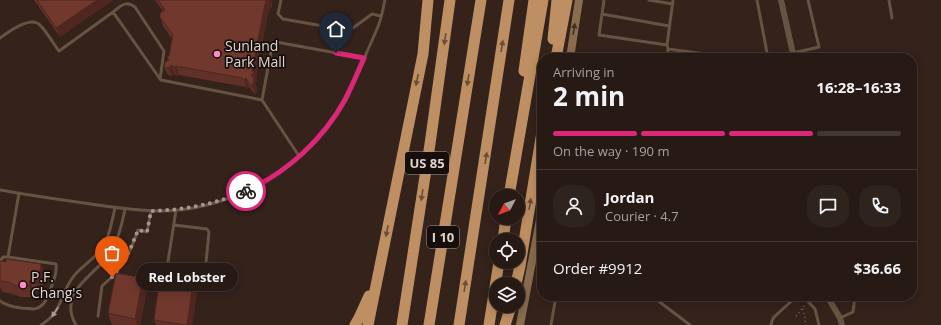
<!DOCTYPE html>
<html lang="en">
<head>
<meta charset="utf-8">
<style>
  :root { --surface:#271a14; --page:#2f231d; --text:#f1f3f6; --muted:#a4a1a0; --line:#433834; --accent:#db2777 }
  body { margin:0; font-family:"Open Sans",sans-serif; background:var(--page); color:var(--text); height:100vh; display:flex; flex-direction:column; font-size:15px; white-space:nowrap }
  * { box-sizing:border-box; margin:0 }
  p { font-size:13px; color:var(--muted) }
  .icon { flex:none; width:22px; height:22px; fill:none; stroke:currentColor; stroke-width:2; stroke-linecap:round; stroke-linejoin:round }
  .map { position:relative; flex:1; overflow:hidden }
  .side { position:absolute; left:537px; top:53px; width:380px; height:248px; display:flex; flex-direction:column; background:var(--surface); border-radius:16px; box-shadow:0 2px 10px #0003,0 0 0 1px var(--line) }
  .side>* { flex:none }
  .needle { width:26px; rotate:229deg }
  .buttons { position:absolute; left:489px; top:189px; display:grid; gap:8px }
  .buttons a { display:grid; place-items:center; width:36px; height:36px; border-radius:50%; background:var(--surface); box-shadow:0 2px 10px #0003,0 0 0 1px var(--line); font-size:20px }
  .pin { position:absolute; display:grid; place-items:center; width:34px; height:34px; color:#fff; margin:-41px -17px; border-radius:50% 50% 50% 0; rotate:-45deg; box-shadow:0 0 4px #0007 }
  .pin .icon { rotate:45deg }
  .courier { position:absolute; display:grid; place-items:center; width:40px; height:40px; margin:-20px; border:3px solid #db2777; border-radius:50%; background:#fff; color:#222; box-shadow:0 1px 5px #0007 }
  .bubble { position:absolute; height:28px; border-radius:14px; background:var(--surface); box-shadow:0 2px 10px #0003,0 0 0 1px var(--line); font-size:13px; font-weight:700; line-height:28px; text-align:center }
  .head em { font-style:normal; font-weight:700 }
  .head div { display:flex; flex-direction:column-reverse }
  .head { display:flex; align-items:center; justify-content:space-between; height:68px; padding:0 16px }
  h1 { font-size:26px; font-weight:700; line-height:30px }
  .bar { display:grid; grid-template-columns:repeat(4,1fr); gap:6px 4px; align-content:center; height:48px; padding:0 16px }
  .bar i { height:5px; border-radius:3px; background:var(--line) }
  .bar .active { background:var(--accent) }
  .bar p { grid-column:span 4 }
  .line { display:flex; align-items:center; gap:10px; padding:0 16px; border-top:1px solid var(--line) }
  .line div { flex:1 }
  .round { display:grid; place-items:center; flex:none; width:42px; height:42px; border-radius:16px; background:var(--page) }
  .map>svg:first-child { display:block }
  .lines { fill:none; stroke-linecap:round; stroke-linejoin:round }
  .path { stroke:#766760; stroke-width:1.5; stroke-dasharray:1 3; stroke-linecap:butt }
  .lane { stroke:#675342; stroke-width:3 }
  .street { stroke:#675342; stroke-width:6 }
  .secondary { stroke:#8a6c4f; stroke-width:8 }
  .highway { stroke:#be8f62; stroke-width:11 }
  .wall { fill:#613027 }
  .shaded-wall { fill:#4f2720 }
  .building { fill:#71382d; stroke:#4f2720 }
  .oneway { fill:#3f2f22 }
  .oneway2 { fill:#6a4e36 }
  .oneway3 { fill:#aa9a90 }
  .done { stroke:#a49690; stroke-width:4; stroke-dasharray:0 7.2 }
  .route { stroke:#db2777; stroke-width:5 }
  .poi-dot { fill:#fb8fc4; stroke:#160e0a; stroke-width:1.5 }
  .labels { text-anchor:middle; stroke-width:3.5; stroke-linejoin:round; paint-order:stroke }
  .shield { fill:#160e0a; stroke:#a39994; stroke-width:1 }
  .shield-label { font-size:13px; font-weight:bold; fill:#e0d4cf }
  .poi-label { font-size:14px; fill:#e0d4cf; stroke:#160e0a; text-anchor:start }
</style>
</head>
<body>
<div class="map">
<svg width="941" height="325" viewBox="0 0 941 325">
  <rect width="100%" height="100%" fill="#34221b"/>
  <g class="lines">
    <path class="path" d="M 803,309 L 806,325
      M 796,316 L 805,305"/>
    <path class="lane" d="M 281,0 L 278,14 L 283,19 L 346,30 L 353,28 L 372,14 L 381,16
      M 604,0 L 599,35 L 667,45
      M 649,0 L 673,4
      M 757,0 L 768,58
      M 889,0 L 892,18
      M 113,12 C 121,6 125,0 135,7 L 164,51 L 160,79
      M 602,14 L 669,26
      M 0,38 C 8,32 27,18 37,23 C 43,25 54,45 59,51 L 113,12 L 158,76 L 161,80 L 262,100 L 272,46 L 276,42 L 364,58
      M 668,49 L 736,58
      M 793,53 L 819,47 L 808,0
      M 667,58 L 668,49 L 667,45 L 673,0
      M 262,100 L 299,156
      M 0,190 C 28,195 56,199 84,203 C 110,207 136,211 162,211 C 226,210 292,175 329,124 C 344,103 354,80 365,57 C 369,46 375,35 379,24 C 382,16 383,8 385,0
      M 174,225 L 207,229 L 209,232 L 205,273 L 167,268 L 176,210
      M 0,261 L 3,257 L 8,257
      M 635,296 L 657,300 L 690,325
      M 803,296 L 815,309 L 819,325
      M 0,301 C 7,306 13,307 21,308 C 25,308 30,309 34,309 C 45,308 49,294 52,285 C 55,278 57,272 56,264 L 8,257 L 19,193
      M 98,316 L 102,286 L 112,277 L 125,261 L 132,246 L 138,230 L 147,232 L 151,211
      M 840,318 L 853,312 L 855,296
      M 41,325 C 62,312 59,298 71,280 C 77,270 87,264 95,256 C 109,243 111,225 115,208
      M 76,325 C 56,290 98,274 112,251 C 119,238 122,224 125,209
      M 551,325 L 556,296
      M 771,325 L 772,321 L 774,317 L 797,296"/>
    <path class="street" d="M 781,0 L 794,58
      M 827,296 L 840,318 L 842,325"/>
    <path class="secondary" d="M 570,58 L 579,0
      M 520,325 L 542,209"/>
    <path class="highway" d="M 553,39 L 557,0
      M 556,58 L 567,0
      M 524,71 L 534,0
      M 509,196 L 543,0
      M 503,240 L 506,218
      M 516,284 L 520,266 L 542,132
      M 355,325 L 359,318 L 369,296
      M 368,325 L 423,54 L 428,0
      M 402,325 L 430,144 L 450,0
      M 429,325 L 481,0
      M 459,325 L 509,0
      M 489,325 L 499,262
      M 505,325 L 511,306"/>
  </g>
  <path class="wall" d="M 34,0 L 113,0 L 60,37 Z
    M 155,0 L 271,0 L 272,3 L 272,7 L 269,9 L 270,12 L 268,13 L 256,78 L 257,82 L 255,83 L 257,88 L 256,95 L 249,87 L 247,89 L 246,87 L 179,75 L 177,76 L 175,74 L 172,76 L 168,75 L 164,67 L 168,60 L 167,57 L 169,56 L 172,39 L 163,26 L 160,17 L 163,11 Z
    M 0,261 L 6,262 L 41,264 L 45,275 L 43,287 L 40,287 L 39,292 L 34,292 L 33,297 L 20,297 L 13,294 L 2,292 L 0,287 Z
    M 143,278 L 147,290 L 140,325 L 112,325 L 108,313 Z
    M 198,286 L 192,325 L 156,325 L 154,320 Z"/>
  <path class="shaded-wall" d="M 97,0 L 113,0 L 60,37 L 56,28 Z
    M 266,0 L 271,0 L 272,3 L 272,7 L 269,9 L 270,12 L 268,13 L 256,78 L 257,82 L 255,83 L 257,88 L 256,95 L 252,87 L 251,75 L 252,71 L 265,1 Z
    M 172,65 L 175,74 L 172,76 L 168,68 Z
    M 176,66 L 179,75 L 177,76 L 174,67 Z
    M 246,78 L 249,87 L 247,89 L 244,80 Z
    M 41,264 L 45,275 L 43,287 L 39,276 Z
    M 36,275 L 40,287 L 39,292 L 35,281 Z
    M 194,275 L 198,286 L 192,325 L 187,325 Z
    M 143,278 L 147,290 L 140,325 L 137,325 L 135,319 Z
    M 30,280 L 34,292 L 33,297 L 29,286 Z"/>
  <path class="building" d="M 37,0 L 97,0 L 56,28 Z
    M 158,0 L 266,0 L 265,1 L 266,3 L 265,4 L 252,71 L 254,73 L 251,75 L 254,79 L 252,87 L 246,78 L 244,80 L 242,78 L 176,66 L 174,67 L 172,65 L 168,68 L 164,67 L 165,62 L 169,60 L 167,57 L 169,56 L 173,35 L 160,17 L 160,13 L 165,10 Z
    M 6,259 L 41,264 L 39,276 L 36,275 L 35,281 L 30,280 L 29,286 L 16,286 L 8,282 L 0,281 L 0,261 L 6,262 Z
    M 161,270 L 194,275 L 187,325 L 154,320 Z
    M 116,273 L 143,278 L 135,319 L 108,313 Z"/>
  <defs><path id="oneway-solid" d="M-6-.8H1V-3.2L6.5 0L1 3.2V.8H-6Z"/></defs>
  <use class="oneway" href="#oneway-solid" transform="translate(574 29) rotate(-81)"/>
  <g class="oneway2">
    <use href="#oneway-solid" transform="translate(445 39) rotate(98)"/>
    <use href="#oneway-solid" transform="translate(502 46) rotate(-81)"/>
    <use href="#oneway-solid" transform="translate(417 80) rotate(101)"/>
    <use href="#oneway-solid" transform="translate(468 80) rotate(99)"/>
    <use href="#oneway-solid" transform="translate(486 158) rotate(-81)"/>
    <use href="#oneway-solid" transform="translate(422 195) rotate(99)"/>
    <use href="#oneway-solid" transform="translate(530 204) rotate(-81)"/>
    <use href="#oneway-solid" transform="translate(387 231) rotate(101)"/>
    <use href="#oneway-solid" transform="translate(465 286) rotate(-81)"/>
  </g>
  <use class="oneway3" href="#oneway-solid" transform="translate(55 312) rotate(123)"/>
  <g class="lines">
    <path class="done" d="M 112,277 C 125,262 131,248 138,230 L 147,232 L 151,211 C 184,210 216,204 246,191"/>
    <path class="route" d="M 246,191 C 288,172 323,139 345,100 C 352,86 358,72 364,58 L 336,53"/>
  </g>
  <g class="poi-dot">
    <circle cx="217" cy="54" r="4"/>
    <circle cx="23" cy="285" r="4"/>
  </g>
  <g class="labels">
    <g class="shield">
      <rect x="405" y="152" width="44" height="22" rx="3"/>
      <rect x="427" y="226" width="32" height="22" rx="3"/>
    </g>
    <g class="shield-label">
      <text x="427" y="168">US 85</text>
      <text x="443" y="242">I 10</text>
    </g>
    <g class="poi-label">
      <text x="225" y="51">Sunland<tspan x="225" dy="16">Park Mall</tspan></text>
      <text x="31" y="282">P.F.<tspan x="31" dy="16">Chang's</tspan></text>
    </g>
  </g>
</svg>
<div class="buttons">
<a><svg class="needle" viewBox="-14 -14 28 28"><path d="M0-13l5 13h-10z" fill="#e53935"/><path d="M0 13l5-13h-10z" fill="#a4a1a0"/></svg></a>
<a><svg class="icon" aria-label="locate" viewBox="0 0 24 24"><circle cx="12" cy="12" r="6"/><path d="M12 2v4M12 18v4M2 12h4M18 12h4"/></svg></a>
<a><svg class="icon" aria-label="layers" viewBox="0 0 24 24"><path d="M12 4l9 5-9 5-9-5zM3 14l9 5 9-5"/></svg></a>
</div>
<div class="pin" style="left:112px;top:277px;background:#ea580c"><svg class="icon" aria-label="bag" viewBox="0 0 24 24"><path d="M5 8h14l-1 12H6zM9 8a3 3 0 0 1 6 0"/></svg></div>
<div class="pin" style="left:336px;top:53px;background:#1f2937"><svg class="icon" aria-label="home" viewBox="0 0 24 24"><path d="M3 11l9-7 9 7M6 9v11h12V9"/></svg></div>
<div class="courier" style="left:246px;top:191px"><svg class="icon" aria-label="bike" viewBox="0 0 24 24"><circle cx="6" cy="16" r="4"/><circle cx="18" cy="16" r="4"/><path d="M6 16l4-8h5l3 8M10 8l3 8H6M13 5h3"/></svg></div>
<div class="bubble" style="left:136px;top:263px;width:102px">Red Lobster</div>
<section class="side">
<div class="head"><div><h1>2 min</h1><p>Arriving in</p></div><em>16:28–16:33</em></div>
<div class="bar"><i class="active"></i><i class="active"></i><i class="active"></i><i></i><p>On the way · 190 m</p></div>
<div class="line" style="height:72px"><a class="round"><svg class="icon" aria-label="person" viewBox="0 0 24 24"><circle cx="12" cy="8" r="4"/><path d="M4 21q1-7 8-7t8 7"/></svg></a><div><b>Jordan</b><p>Courier · 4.7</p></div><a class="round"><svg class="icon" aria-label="chat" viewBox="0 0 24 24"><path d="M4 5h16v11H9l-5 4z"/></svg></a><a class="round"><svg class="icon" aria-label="phone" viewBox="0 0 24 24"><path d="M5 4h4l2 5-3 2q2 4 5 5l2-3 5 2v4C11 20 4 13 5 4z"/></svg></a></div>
<div class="line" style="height:52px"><div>Order #9912</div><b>$36.66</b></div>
</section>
</div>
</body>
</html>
